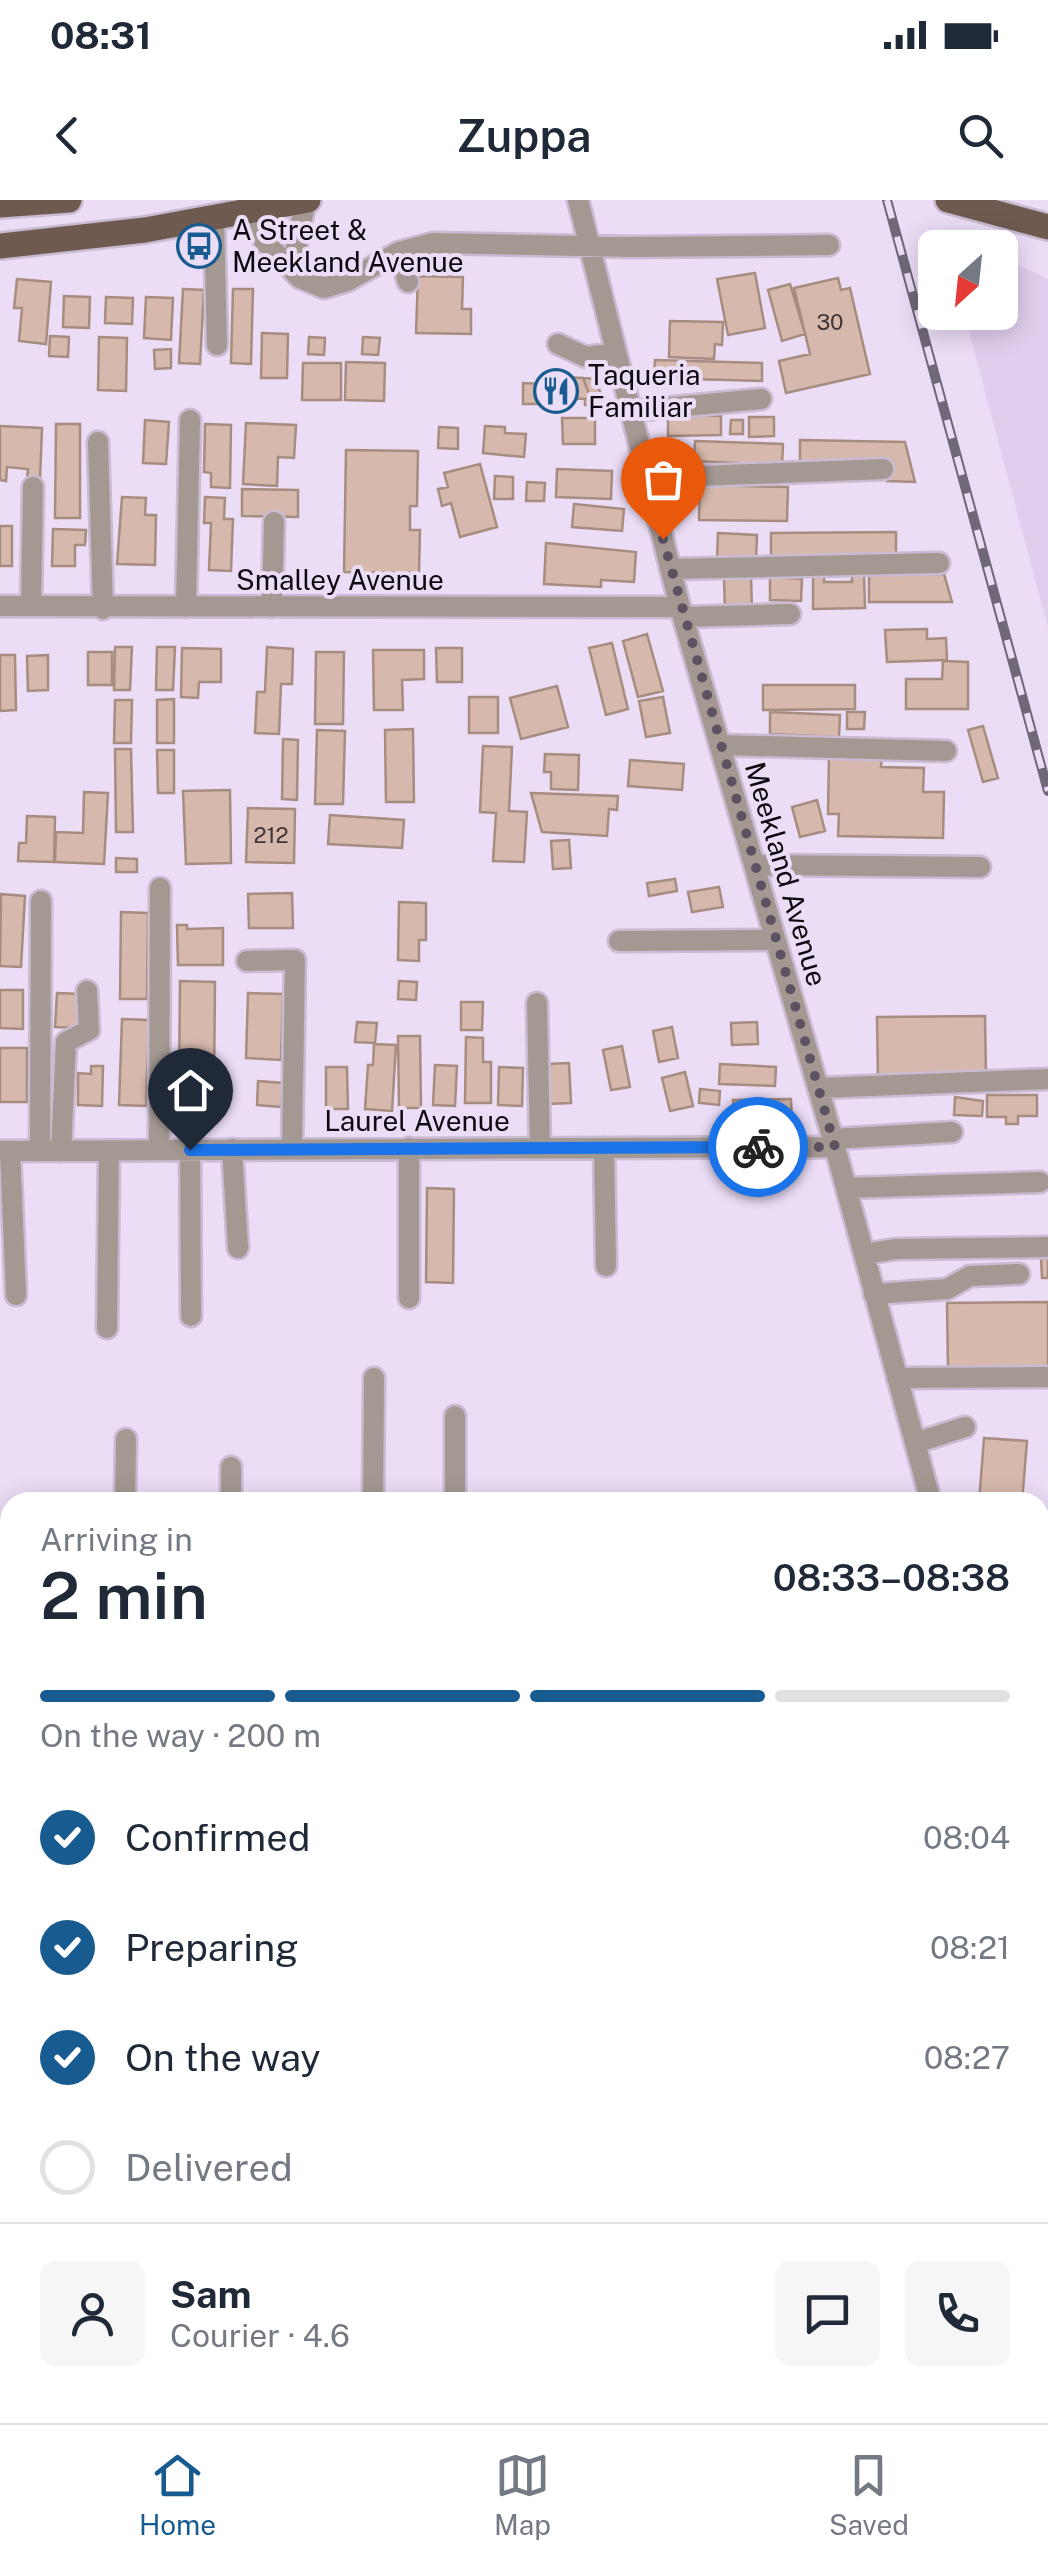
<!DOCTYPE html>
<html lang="en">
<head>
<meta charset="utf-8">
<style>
  :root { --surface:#fff; --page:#f6f6f7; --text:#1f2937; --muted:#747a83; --line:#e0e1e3; --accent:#185b90 }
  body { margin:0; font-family:"Public Sans",sans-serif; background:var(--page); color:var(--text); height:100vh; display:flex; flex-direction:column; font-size:38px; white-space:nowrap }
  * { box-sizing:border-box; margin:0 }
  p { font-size:32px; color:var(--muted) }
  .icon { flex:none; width:55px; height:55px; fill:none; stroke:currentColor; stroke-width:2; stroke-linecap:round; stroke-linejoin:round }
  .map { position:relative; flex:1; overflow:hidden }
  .sheet { position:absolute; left:0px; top:1292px; width:1050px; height:932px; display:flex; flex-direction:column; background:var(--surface); border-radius:30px 30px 0 0; box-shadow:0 5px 25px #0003 }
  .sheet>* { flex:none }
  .needle { width:65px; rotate:207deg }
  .buttons { position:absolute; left:918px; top:30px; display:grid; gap:20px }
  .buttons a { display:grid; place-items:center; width:100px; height:100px; border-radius:15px; background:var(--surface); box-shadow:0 5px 25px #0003; font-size:50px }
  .pin { position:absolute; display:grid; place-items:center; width:85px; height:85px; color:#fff; margin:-102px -42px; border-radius:50% 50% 50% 0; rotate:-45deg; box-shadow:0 0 10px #0007 }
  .pin .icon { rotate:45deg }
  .courier { position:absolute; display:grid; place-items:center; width:100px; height:100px; margin:-50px; border:8px solid #1a73e8; border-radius:50%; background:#fff; color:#222; box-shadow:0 2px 12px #0007 }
  .overview em { font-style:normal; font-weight:600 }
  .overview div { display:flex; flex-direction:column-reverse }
  .overview { display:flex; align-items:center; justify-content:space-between; height:170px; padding:0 40px }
  h1 { font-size:65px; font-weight:600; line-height:75px }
  .bar { display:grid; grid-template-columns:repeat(4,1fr); gap:15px 10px; align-content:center; height:120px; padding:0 40px }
  .bar i { height:12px; border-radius:8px; background:var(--line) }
  .bar .active { background:var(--accent) }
  .bar p { grid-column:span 4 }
  .line { display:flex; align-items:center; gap:25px; padding:0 40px; border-top:2px solid var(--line) }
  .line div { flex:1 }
  .round { display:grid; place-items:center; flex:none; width:105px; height:105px; border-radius:15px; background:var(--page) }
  ol { padding:0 40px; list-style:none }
  li { display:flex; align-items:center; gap:30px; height:110px }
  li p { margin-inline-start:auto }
  li .icon { padding:10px; border-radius:50%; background:var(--accent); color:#fff; stroke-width:4 }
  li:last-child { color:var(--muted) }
  li i { width:55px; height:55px; border:5px solid var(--line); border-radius:50% }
  .status { display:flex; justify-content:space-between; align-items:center; height:70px; padding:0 50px; background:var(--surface); direction:ltr }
  .status svg { height:28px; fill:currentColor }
  header { display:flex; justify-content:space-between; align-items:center; height:130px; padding:0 40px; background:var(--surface); font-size:45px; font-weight:600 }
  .tab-bar { display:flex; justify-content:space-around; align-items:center; height:140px; border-top:2px solid var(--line); background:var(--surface); font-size:28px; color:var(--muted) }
  .tab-bar a { display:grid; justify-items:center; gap:5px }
  .tab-bar .active { color:var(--accent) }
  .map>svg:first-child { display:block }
  .built { fill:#e1ceee }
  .building { fill:#d6b9ac; stroke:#a78c80; stroke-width:2.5 }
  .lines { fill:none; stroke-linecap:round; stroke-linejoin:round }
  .minor-casing { stroke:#c8bbd2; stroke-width:25 }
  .major-casing { stroke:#c8bbd2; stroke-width:30 }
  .minor { stroke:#a49892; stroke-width:20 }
  .major { stroke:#6f5a50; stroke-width:25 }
  .rail-casing { stroke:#706777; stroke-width:10 }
  .rail { stroke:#ecddf7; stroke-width:6; stroke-dasharray:19; stroke-linecap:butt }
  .done { stroke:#5c5362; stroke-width:10; stroke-dasharray:0 18 }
  .route { stroke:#1a73e8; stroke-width:12 }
  .labels { text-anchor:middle; stroke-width:8; stroke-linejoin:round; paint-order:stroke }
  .number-label { font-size:22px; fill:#403538 }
  .poi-label { font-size:28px; fill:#0e0911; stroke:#ecddf7; text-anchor:start }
  .street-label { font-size:28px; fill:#0e0911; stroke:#ecddf7 }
</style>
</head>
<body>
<div class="status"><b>08:31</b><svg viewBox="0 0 49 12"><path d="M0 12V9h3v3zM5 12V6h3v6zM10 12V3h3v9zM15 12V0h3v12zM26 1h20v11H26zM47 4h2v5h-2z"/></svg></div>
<header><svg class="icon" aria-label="back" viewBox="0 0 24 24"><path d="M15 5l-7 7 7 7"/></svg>Zuppa<svg class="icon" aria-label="search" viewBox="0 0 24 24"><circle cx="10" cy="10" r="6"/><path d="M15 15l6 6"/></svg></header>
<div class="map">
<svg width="1048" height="2223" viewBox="0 0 1048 2223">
  <rect width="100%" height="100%" fill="#ecddf7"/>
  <path class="built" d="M 1000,56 L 1048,79 L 1048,428 L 964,113 L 1000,112 Z"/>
  <path class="building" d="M 755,73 L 765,128 L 728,135 L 717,79 Z
    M 418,76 L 463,77 L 462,109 L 471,109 L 471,134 L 416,133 Z
    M 838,78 L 841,90 L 850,88 L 870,174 L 786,193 L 779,161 L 810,154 L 794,88 Z
    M 17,79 L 51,82 L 46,144 L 19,141 L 22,108 L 14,108 Z
    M 790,84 L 805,134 L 782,141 L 768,90 Z
    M 183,89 L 204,90 L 200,164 L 179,163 Z
    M 233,89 L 253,89 L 251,164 L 231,163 Z
    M 64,96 L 90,97 L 89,128 L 63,127 Z
    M 106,97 L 133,98 L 132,124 L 105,123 Z
    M 146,97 L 173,98 L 171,140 L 144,138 Z
    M 670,121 L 723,122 L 722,145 L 715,144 L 714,159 L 669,157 Z
    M 262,133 L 288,134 L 287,178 L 261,178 Z
    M 50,136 L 69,137 L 68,157 L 49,156 Z
    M 99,137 L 127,138 L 126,191 L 98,190 Z
    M 309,137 L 325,138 L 324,155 L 308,154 Z
    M 363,137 L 380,138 L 378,155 L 362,154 Z
    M 171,149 L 171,168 L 155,169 L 154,150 Z
    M 655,160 L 762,163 L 762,181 L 654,178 Z
    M 346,162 L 385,163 L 384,201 L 345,200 Z
    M 303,163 L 341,163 L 341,200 L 302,200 Z
    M 543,176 L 583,178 L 591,199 L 537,198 L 537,204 L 523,204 L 523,183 L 542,184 Z
    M 583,178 L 596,179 L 604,205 L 585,205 L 585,199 L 591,199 Z
    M 668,214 L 721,216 L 721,235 L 668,236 Z
    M 749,217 L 774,217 L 774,236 L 749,237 Z
    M 562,218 L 595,218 L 595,244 L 563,244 Z
    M 145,220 L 169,222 L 166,264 L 143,263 Z
    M 731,220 L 743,220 L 743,234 L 730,234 Z
    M 246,223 L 296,225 L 294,258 L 278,257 L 277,286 L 243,284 Z
    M 56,224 L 80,224 L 80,318 L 55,318 Z
    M 205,224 L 231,225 L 230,288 L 211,287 L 211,273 L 204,272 Z
    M 0,226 L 42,228 L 40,279 L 27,278 L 28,269 L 7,267 L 6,281 L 0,280 Z
    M 485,226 L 505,227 L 505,233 L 526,234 L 524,257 L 483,253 Z
    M 439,227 L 458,228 L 458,249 L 438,248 Z
    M 800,240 L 905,242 L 915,282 L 887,281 L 888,262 L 800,262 Z
    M 695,241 L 783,244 L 782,265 L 694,261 Z
    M 346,250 L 418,251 L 417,306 L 410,306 L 410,330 L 420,330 L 419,373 L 344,372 Z
    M 480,264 L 497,327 L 460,337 L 451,303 L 442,306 L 438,289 L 448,287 L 444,273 Z
    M 557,269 L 612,271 L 611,299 L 556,297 Z
    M 495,276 L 513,277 L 513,299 L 494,299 Z
    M 527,282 L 545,283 L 544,301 L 526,301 Z
    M 700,285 L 788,287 L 787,321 L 699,320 Z
    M 242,289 L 298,290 L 298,317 L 242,316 Z
    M 122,297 L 146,298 L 145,315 L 156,315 L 155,365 L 117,364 Z
    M 205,297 L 225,298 L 224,319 L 233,319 L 231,371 L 209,370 L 211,323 L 204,323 Z
    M 574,304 L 624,309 L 622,331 L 572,327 Z
    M 0,326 L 12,326 L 12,366 L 0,366 Z
    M 53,329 L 86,330 L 85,345 L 75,345 L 75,366 L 52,366 Z
    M 896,332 L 896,355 L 771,356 L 771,333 Z
    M 718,333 L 757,335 L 756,360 L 717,359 Z
    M 546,343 L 636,352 L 634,382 L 601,380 L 601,387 L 544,384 Z
    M 852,374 L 864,374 L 865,408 L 813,409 L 813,376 L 824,376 L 824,382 L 852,382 Z
    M 869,374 L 944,374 L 952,402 L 869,402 Z
    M 751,376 L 752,411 L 725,412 L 724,377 Z
    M 770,377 L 802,379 L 801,401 L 770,400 Z
    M 927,429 L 927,439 L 946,438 L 947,460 L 887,462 L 885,430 Z
    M 647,434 L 663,491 L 638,497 L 623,441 Z
    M 612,443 L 628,509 L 606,515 L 589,448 Z
    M 115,447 L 132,447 L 130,490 L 114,490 Z
    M 157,447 L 175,447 L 173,490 L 156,490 Z
    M 267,447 L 293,449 L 292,484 L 281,484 L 279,534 L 255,533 L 257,492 L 265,492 Z
    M 182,448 L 221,449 L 221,482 L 199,482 L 198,498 L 181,497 Z
    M 436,448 L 462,448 L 462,482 L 437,482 Z
    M 373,450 L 424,450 L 424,479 L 402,480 L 403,510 L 374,510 Z
    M 88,452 L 112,452 L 112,485 L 88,485 Z
    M 316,452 L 344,452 L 343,524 L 315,524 Z
    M 0,455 L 15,455 L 16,510 L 0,511 Z
    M 48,455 L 48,490 L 28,491 L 27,456 Z
    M 943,461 L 968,462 L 968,509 L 906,509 L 906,479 L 942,479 Z
    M 763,485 L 855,485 L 855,509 L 763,510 Z
    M 557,486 L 568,527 L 521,539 L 510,498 Z
    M 469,497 L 498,497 L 498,533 L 469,533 Z
    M 663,497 L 670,533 L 646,537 L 639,501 Z
    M 174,499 L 174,543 L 157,543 L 157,500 Z
    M 115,500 L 132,500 L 131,543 L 114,543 Z
    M 770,512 L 840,515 L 839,537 L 770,534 Z
    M 847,512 L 865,512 L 864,529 L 847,529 Z
    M 983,526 L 998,578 L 983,582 L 968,530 Z
    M 413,529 L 414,602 L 386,602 L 385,530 Z
    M 317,530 L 345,531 L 343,604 L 315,604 Z
    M 283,539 L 298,540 L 297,600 L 282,599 Z
    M 483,546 L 512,547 L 509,611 L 527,612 L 524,662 L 493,661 L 496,613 L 480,612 Z
    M 115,549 L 131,549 L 133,632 L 116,632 Z
    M 157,550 L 174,550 L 174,593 L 158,593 Z
    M 545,554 L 579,555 L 578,590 L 551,589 L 551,572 L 544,572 Z
    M 829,555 L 882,556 L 881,567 L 924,568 L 923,592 L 944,592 L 943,638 L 838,636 L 839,614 L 828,614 Z
    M 630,560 L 684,564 L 682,590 L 628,586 Z
    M 230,590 L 231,663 L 186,664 L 183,591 Z
    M 84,592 L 108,593 L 104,664 L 55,662 L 56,632 L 83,633 Z
    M 531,593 L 618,596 L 617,610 L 609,609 L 607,636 L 542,632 Z
    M 817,600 L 825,631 L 800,637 L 792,607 Z
    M 248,608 L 295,609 L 294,663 L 246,662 Z
    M 330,615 L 404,620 L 402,648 L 328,644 Z
    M 27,616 L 55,617 L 54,662 L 18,661 L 19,643 L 26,643 Z
    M 569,640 L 571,668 L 553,669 L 551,641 Z
    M 116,658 L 137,659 L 137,672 L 116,672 Z
    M 675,679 L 677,691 L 649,696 L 647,683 Z
    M 719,687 L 723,707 L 692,712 L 688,692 Z
    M 292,693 L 293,728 L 249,728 L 248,694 Z
    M 1,694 L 25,696 L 21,767 L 0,766 Z
    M 399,702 L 426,703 L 426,740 L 419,740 L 419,761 L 398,760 Z
    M 121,712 L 148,713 L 147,799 L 120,799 Z
    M 177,725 L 187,725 L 187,729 L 223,728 L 223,765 L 178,765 Z
    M 180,781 L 215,782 L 214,888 L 179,888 Z
    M 399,781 L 417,782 L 416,800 L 398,799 Z
    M 0,790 L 23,790 L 23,829 L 0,828 Z
    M 57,793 L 81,794 L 79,828 L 55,827 Z
    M 248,793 L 283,794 L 281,860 L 246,858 Z
    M 461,802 L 483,802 L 482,830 L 461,830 Z
    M 985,816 L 986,877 L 878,879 L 877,817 Z
    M 122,819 L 149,820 L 146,906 L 119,905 Z
    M 357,822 L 377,823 L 375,843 L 355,842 Z
    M 757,822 L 758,844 L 732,845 L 731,823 Z
    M 672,827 L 678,858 L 659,862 L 653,831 Z
    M 398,836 L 420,836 L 421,908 L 399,908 Z
    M 466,837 L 483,838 L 483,862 L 491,862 L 491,903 L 465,903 Z
    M 374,844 L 396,845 L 392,911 L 365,909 L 368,865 L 373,865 Z
    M 622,846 L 630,887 L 611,890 L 603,850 Z
    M 0,848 L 27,848 L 27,902 L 0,902 Z
    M 569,863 L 571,903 L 546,904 L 545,864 Z
    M 720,864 L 776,867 L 775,886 L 719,884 Z
    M 435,865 L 457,866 L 455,906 L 433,905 Z
    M 91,866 L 103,866 L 102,906 L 78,905 L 78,873 L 91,874 Z
    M 326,867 L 347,867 L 348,909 L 326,909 Z
    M 499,867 L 523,868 L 522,906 L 498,905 Z
    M 685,872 L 693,906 L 670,911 L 662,878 Z
    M 258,881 L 283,883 L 281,907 L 257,905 Z
    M 700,889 L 720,891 L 719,905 L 699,903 Z
    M 987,895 L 1037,895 L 1037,916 L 1018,916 L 1018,924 L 1006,924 L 1006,917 L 987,917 Z
    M 955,897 L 983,901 L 982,916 L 954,915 Z
    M 791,899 L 792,925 L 734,925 L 733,900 Z
    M 427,988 L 454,989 L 453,1083 L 426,1082 Z
    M 1041,1058 L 1048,1058 L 1048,1078 L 1042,1078 Z
    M 1048,1102 L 1048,1169 L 948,1170 L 947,1103 Z
    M 984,1238 L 1027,1241 L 1022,1302 L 979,1302 Z
    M 1042,1348 L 1048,1348 L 1048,1401 L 1040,1400 Z"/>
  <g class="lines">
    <g class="minor-casing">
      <path id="minor" d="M 578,0 L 680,407 L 835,947 L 931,1302
        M 244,12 L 265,42 L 300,78 L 324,88 L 347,81 L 399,52 L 433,43 L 631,47 L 829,45
        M 214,17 L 217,145
        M 399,52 L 408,82
        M 292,67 L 306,0
        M 558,144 L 586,157 L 616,153
        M 631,211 L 761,199
        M 98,242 L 103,409
        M 648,278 L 883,269
        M 670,369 L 939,363
        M 31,405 L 33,287
        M 0,406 L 680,407
        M 186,407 L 190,220
        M 272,407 L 274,322
        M 683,417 L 790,414
        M 721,545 L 946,551
        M 754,665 L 980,667
        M 619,741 L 775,740
        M 247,761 L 295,760 L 292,949
        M 537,803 L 540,948
        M 818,888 L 1048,879
        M 832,939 L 952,932
        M 409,948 L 409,1098
        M 604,948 L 606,1066
        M 159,949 L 160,688
        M 232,949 L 238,1048
        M 40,950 L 41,701
        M 0,951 L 835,947
        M 10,951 L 16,1095
        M 61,951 L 66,842 L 89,830 L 87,791
        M 190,951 L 191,1116
        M 846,988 L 1040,982
        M 864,1054 L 896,1049 L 1048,1047
        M 874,1094 L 947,1089 L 970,1076 L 1019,1074
        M 107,1128 L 109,951
        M 897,1178 L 1048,1177
        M 915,1243 L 965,1227
        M 125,1302 L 126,1239
        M 231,1302 L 231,1267
        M 373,1302 L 374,1178
        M 455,1302 L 455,1216
        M 0,1379 L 10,1379
        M 1040,1559 L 1048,1557
        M 1040,1676 L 1048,1674
        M 1040,1698 L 1048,1727
        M 0,1833 L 10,1833
        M 1040,1835 L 1048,1835
        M 1040,2001 L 1048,2001
        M 0,2010 L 10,2010
        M 1040,2081 L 1048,2081
        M 0,2179 L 5,2180
        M 521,2215 L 522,2223
        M 880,2215 L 882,2223
        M 437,2222 L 437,2223"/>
    </g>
    <g class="major-casing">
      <path id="major" d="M 948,0 L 1048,27
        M 0,5 L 69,0
        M 0,46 L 145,30 L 308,0"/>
    </g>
    <use href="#minor" class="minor"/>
    <use href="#major" class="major"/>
    <g class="rail-casing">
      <path id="rail" d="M 887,0 L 1048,591"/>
    </g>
    <use href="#rail" class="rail"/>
  </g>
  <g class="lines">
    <path class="done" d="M 663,339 L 835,947 L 758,947"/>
    <path class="route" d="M 190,950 L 758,947"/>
  </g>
  <defs>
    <g id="bus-ring" transform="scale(2.25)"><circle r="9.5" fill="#ecddf7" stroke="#185b90" stroke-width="1.5"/><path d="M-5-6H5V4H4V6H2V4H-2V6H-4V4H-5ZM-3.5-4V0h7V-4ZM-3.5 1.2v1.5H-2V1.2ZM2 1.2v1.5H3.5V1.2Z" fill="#185b90"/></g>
    <g id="restaurant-ring" transform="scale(2.25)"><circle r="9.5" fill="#ecddf7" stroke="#185b90" stroke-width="1.5"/><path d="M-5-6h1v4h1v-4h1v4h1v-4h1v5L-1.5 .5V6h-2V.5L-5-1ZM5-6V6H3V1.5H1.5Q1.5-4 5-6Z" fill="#185b90"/></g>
  </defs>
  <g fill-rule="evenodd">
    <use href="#bus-ring" x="199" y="46"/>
    <use href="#restaurant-ring" x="556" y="191"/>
  </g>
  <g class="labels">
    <g class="number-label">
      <text x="830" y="130">30</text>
      <text x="271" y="643">212</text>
    </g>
    <g class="poi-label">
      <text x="232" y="40">A Street &amp;<tspan x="232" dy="32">Meekland Avenue</tspan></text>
      <text x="588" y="185">Taqueria<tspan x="588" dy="32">Familiar</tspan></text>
    </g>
    <g class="street-label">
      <text x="340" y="390">Smalley Avenue</text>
      <text transform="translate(786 674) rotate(74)" y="10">Meekland Avenue</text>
      <text x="417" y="931">Laurel Avenue</text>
    </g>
  </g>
</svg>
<div class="buttons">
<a><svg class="needle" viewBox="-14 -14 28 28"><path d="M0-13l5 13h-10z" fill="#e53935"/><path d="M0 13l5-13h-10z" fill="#747a83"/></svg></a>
</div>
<div class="pin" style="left:663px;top:339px;background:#ea580c"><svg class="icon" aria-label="bag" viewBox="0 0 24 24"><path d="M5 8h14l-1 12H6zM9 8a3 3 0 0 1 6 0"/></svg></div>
<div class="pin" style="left:190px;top:950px;background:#1f2937"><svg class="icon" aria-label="home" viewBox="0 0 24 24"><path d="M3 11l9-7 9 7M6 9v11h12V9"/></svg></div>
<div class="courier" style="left:758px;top:947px"><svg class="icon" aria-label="bike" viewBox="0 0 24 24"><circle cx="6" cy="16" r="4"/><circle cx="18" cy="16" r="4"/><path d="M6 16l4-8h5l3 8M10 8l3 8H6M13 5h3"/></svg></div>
<section class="sheet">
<div class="overview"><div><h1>2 min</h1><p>Arriving in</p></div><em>08:33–08:38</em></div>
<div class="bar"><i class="active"></i><i class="active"></i><i class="active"></i><i></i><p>On the way · 200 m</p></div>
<ol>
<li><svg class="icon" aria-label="check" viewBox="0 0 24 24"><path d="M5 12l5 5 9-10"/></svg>Confirmed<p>08:04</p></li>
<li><svg class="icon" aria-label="check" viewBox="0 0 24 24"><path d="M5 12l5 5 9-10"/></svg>Preparing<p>08:21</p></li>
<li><svg class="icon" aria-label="check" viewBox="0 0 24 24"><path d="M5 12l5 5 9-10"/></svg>On the way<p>08:27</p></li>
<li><i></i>Delivered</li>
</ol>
<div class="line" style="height:180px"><a class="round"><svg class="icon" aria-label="person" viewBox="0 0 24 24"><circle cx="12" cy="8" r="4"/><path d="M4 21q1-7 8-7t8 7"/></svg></a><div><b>Sam</b><p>Courier · 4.6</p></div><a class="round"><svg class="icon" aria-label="chat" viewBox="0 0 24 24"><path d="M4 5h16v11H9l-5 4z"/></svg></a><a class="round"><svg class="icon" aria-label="phone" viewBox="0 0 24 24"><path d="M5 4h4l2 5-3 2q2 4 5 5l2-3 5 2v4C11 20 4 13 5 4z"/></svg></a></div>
</section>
</div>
<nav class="tab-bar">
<a class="active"><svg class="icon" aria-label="home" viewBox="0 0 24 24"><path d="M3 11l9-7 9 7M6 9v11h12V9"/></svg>Home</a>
<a><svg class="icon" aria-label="map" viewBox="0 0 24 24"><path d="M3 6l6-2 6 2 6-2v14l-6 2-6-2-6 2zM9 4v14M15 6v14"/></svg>Map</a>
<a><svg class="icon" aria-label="saved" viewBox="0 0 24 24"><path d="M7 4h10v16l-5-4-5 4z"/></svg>Saved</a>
</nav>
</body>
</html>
